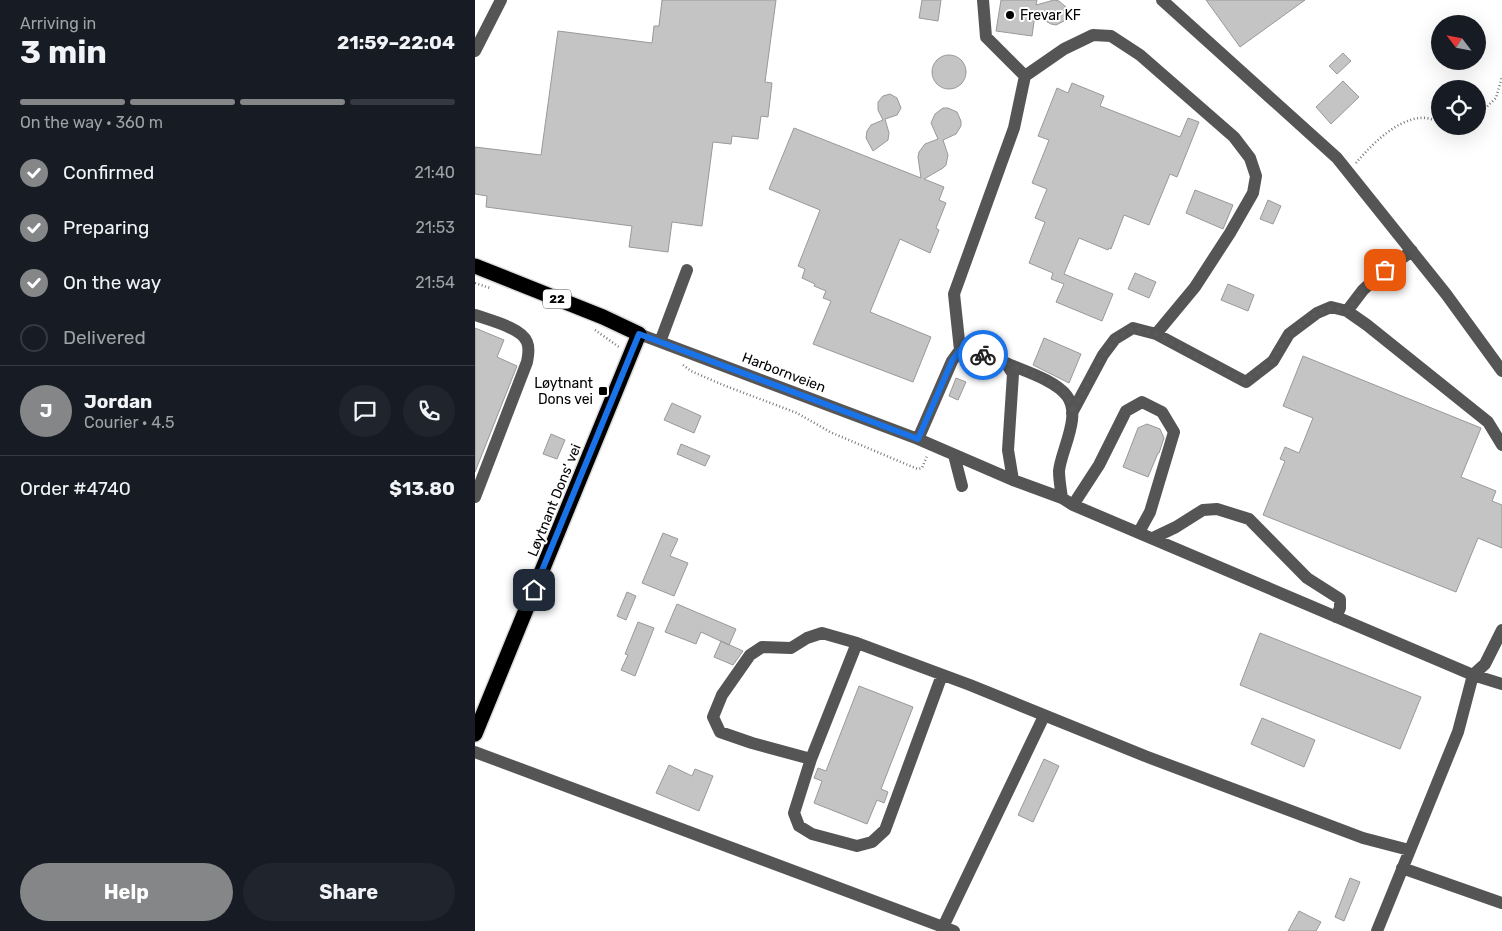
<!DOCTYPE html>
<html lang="en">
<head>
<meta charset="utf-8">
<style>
  :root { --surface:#171b24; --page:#20242c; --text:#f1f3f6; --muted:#9ea1a6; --line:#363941; --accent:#858687 }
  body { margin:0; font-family:Rubik,sans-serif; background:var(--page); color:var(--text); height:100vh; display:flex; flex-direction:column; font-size:19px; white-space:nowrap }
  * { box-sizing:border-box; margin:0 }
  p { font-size:16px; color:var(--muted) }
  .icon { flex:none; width:28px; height:28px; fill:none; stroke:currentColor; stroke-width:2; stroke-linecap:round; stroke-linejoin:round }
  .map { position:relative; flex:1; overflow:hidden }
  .drawer { display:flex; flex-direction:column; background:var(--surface); width:475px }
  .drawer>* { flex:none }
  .needle { width:32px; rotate:302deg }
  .controls { position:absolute; left:956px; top:15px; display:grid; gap:10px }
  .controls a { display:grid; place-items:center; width:55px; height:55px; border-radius:50%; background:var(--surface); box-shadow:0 5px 20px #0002; font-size:25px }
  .pin { position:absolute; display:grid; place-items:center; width:42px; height:42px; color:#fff; margin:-21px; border-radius:10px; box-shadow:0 2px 8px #0006 }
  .courier { position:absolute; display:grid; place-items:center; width:50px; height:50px; margin:-25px; border:4px solid #1a73e8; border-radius:50%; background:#fff; color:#222; box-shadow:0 1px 6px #0007 }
  .head em { font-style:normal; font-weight:700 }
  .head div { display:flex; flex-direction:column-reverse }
  .head { display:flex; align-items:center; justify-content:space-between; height:85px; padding:0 20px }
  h1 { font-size:32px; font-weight:700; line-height:38px }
  .bar { display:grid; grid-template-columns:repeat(4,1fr); gap:8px 5px; align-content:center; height:60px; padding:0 20px }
  .bar i { height:6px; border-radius:4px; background:var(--line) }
  .bar .on { background:var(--accent) }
  .bar p { grid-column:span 4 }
  .line { display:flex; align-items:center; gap:12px; padding:0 20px; border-top:1px solid var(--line) }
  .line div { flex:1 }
  .round { display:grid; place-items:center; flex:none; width:52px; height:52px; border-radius:26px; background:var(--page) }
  ol { padding:0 20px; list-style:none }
  li { display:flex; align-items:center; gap:15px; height:55px }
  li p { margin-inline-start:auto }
  li .icon { padding:5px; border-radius:50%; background:var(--accent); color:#fff; stroke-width:4 }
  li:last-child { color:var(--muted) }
  li i { width:28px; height:28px; border:2px solid var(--line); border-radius:50% }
  .action { display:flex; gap:10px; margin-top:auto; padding:10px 20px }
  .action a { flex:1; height:58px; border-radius:30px; background:var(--accent); color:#fff; font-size:20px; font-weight:700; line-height:58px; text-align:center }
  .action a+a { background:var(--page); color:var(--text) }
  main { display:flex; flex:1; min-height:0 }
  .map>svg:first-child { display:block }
  .building { fill:#c4c4c4; stroke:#999 }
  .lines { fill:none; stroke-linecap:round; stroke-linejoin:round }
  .highway-casing { stroke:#dbdbdb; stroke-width:18 }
  .path { stroke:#777; stroke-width:2.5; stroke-dasharray:1 2.5; stroke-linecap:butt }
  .minor { stroke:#555; stroke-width:12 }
  .highway { stroke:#000; stroke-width:15 }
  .done { stroke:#595959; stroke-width:5; stroke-dasharray:0 9 }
  .route { stroke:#1a73e8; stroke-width:6 }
  .poi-dot { fill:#000; stroke:#fff; stroke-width:2 }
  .labels { text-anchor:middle; stroke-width:4; stroke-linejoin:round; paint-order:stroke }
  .shield { fill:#fff; stroke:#4c4c4c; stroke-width:1 }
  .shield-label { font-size:12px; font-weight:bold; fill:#000 }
  .poi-label { font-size:14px; fill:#000; stroke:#fff; text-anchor:start }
  .street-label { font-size:14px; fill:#000; stroke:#fff }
</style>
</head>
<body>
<main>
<section class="drawer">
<div class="head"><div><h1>3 min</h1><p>Arriving in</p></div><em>21:59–22:04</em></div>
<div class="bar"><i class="on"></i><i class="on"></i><i class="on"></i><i></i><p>On the way · 360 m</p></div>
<ol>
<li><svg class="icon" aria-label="check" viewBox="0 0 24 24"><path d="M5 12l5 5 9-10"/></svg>Confirmed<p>21:40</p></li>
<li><svg class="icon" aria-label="check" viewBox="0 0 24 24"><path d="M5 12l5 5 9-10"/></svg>Preparing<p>21:53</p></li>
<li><svg class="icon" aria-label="check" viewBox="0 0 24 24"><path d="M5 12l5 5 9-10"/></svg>On the way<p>21:54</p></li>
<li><i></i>Delivered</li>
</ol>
<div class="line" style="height:90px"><b class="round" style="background:var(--accent);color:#fff">J</b><div><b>Jordan</b><p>Courier · 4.5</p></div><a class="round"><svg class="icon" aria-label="chat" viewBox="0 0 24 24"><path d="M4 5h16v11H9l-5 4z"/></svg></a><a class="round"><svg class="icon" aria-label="phone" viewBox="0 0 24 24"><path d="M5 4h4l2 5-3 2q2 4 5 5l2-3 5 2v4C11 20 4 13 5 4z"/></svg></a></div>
<div class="line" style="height:65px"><div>Order #4740</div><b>$13.80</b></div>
<div class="action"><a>Help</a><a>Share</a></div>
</section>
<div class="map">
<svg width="1027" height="931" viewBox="0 0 1027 931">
  <rect width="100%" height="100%" fill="#fff"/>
  <path class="building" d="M 187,0 L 301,0 L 290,82 L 297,83 L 293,117 L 286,116 L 283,139 L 257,136 L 256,144 L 238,142 L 227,226 L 197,222 L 193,252 L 154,247 L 157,226 L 11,207 L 12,196 L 0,194 L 0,147 L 66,155 L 83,31 L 177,43 L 179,26 L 184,26 Z
    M 447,0 L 466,0 L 463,21 L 444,18 Z
    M 526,0 L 562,0 L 561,5 L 579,0 L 584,1 L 591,7 L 592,17 L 589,21 L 581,25 L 576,24 L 560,15 L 557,36 L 521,31 Z
    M 731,0 L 830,0 L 765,47 Z
    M 868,53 L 876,61 L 862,74 L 854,66 Z
    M457 72a17 17 0 1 1 34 0a17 17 0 1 1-34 0Z
    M 868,81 L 884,97 L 856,124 L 841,107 Z
    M 597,83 L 629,96 L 625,106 L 705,137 L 713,118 L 724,122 L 702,177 L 695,174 L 674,225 L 649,215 L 636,249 L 634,248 L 633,250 L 604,238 L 589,274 L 638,294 L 627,321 L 581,302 L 589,284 L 576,279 L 578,273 L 554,263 L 570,222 L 560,218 L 572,189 L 557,183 L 574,140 L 563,136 L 582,88 L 593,93 Z
    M 415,94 L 422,98 L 426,108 L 422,115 L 410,119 L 414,133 L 413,140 L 398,151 L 391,138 L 392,131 L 396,125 L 408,120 L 403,110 L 403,102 L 408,96 Z
    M 468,108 L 473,108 L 482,112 L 486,121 L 486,126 L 481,134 L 468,140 L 473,155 L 471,165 L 468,168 L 449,179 L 469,187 L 464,200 L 471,203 L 461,228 L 464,230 L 455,253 L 425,239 L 395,312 L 456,337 L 438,382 L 338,344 L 356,301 L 348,298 L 351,291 L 339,286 L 340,284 L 327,278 L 330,269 L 323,266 L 345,210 L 294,189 L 319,128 L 446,178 L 443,157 L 444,152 L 450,144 L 463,139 L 456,123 L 460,114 Z
    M 720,190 L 758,205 L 748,229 L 711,213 Z
    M 793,200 L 806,206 L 798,224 L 785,219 Z
    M 660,273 L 681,282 L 674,298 L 653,289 Z
    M 753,284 L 779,295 L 773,311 L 746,300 Z
    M 0,328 L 29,340 L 22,357 L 42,366 L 0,472 Z
    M 569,338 L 606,354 L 594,383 L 558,365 Z
    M 828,356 L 1006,428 L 986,477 L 1021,491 L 1017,501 L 1027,505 L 1027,548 L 1003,538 L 981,592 L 788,515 L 810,461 L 805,459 L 810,447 L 824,453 L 838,418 L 808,406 Z
    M 481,378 L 491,382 L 483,400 L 474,396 Z
    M 197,403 L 226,416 L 219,433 L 189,420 Z
    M 672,424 L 685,429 L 689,438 L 684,453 L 683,453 L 673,477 L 648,467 L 663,428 Z
    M 76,434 L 90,440 L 82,459 L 68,454 Z
    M 206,444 L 235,456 L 230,466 L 202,454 Z
    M 188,533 L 203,539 L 195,556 L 213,563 L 199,596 L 167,583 Z
    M 152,592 L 161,596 L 151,620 L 142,616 Z
    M 202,604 L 261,629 L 254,645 L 226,632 L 221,644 L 190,632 Z
    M 163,622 L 179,628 L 160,676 L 146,670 L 153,655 L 150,654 Z
    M 785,633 L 946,697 L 925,749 L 765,685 Z
    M 246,641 L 268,651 L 258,665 L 239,657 Z
    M 384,686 L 438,707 L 406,789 L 413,792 L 409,803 L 402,800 L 392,824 L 339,803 L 347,781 L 339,778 L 343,768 L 351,771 Z
    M 787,718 L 840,740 L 829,767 L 776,744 Z
    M 569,759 L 584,766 L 558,822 L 543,815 Z
    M 194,765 L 217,776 L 220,769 L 238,776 L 224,811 L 181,793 Z
    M 875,878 L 885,882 L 869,921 L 860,917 Z
    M 824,911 L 846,922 L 841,931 L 813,931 Z"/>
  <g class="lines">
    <g class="highway-casing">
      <path id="highway" d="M 0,266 L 128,317 L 164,334 L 0,734"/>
    </g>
    <path class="path" d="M 1002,116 L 1021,98 L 1027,77
      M 881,163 C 896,145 921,120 945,118 C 951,117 959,120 965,121
      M 0,283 L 15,288
      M 120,330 L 144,347
      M 208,365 L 216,371 L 248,385 L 322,413 L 355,432 L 433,465 L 443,469 L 447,468 L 452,456"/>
    <path class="minor" d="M 687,0 L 862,158 L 971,294 L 1027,371
      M 0,51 L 26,0
      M 550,76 L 589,49 L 618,35 L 636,36 L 665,55 L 759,137 L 775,158 L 781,176 L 778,193 L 755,233 L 720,287 L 681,334
      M 872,311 L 888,290 L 910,270 L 937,251
      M 0,315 C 14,320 47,328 52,342 C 55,349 53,356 52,362 L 0,497
      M 164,334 L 443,439 L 538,480
      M 185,342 L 212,270
      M 485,350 L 479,294 L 539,128 L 550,76 L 511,37 L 508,0
      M 531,363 C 549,371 580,380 592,396 C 607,416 586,450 584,471 C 584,480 586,490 587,498
      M 597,413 L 628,355 L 640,339 L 658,328 L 681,334 L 771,382 L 798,361 L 814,334 L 842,313 L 856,307 L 872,311 L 892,325 L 1013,422 L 1027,445
      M 443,439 L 477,361 L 485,350 L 499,352 L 531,363 L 538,374 L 533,450 L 538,480 L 587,498 L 598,505 L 998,675 L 1027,684
      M 479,455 L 487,486
      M 598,505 L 624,465 L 651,411 L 667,402 L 687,412 L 699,432 L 675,512 L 664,532
      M 678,538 L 701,527 L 728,510 L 742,509 L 774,519 L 832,578 L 865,599 L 865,608 L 861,617
      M 382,643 L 336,759 L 319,813 L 324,826 L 337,834 L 382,846 L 397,842 L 410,830 L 467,675
      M 0,752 L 479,931
      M 336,759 L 277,743 L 245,732 L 238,717 L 247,695 L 275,655 L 287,647 L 316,648 L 332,638 L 347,633 L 382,643 L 495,685 L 670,756 L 888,838 L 934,850
      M 927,868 L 1027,903
      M 468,927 L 569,716
      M 902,931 L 983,732 L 998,675 L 1010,664 L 1027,630"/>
    <use href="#highway" class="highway"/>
  </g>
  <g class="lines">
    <path class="done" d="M 508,355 C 527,362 583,380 593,398 C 595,402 596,408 597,413 L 628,355 L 640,339 L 658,328 L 681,334 L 770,382 L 798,360 L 814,334 L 842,313 L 856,307 L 872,311 L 888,290 L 910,270"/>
    <path class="route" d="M 59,590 L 164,334 L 443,439 L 477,361 L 485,350 L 508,355"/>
  </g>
  <g class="poi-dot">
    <circle cx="535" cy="15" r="5"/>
    <rect x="123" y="386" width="10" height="10" rx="2.5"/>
  </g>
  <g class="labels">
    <rect class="shield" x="68" y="289.5" width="28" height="19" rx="4"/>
    <g class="shield-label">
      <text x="82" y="303">22</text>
    </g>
    <g class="poi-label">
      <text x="545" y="20">Frevar KF</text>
      <text x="118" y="388" text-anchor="end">Løytnant<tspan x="118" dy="16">Dons vei</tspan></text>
    </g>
    <g class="street-label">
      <text transform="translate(309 372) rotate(21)" y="5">Harbornveien</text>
      <text transform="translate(79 500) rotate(-68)" y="5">Løytnant Dons' vei</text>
    </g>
  </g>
</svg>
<div class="controls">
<a><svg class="needle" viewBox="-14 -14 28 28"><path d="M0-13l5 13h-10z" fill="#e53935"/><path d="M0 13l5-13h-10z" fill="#9ea1a6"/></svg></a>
<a><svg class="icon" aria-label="locate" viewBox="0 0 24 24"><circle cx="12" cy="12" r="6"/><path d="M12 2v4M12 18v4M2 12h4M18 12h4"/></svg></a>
</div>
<div class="pin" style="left:910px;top:270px;background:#ea580c"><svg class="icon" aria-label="bag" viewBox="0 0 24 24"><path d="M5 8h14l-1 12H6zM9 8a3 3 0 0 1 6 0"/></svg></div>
<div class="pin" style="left:59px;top:590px;background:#1f2937"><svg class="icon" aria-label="home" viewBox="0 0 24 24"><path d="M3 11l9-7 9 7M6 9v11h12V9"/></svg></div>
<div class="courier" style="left:508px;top:355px"><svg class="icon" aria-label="bike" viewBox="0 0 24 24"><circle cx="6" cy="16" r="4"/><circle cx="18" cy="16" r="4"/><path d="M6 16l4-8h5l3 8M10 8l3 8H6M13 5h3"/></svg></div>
</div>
</main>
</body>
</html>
